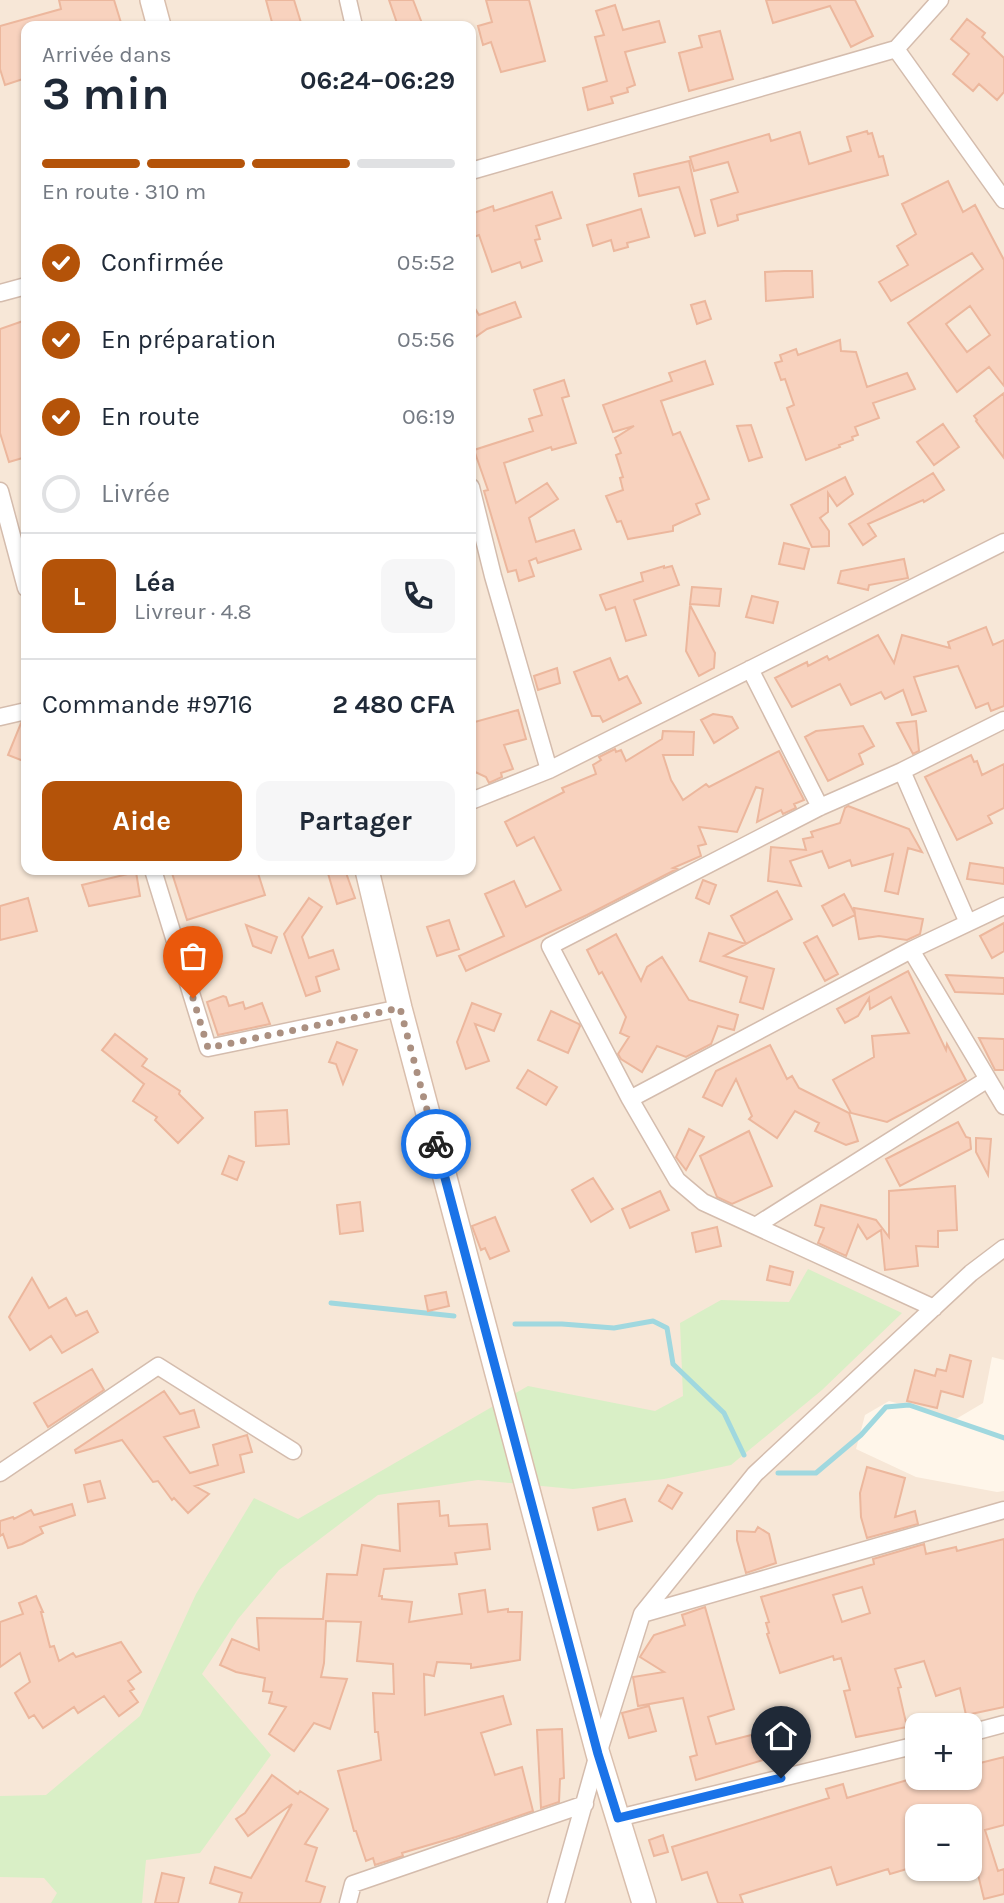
<!DOCTYPE html>
<html lang="fr">
<head>
<meta charset="utf-8">
<style>
  :root { --surface:#fff; --page:#f6f6f7; --text:#1f2937; --muted:#747a83; --line:#e0e1e3; --accent:#b45309 }
  body { margin:0; font-family:Karla,sans-serif; background:var(--page); color:var(--text); height:100vh; display:flex; flex-direction:column; font-size:26px; white-space:nowrap }
  * { box-sizing:border-box; margin:0 }
  p { font-size:23px; color:var(--muted) }
  .icon { flex:none; width:38px; height:38px; fill:none; stroke:currentColor; stroke-width:2; stroke-linecap:round; stroke-linejoin:round }
  .map { position:relative; flex:1; overflow:hidden }
  .sheet { position:absolute; left:21px; top:21px; width:455px; height:854px; display:flex; flex-direction:column; background:var(--surface); border-radius:14px; box-shadow:0 2px 5px #0004 }
  .sheet>* { flex:none }
  .fabs { position:absolute; left:905px; top:1713px; display:grid; gap:14px }
  .fabs a { display:grid; place-items:center; width:77px; height:77px; border-radius:14px; background:var(--surface); box-shadow:0 2px 5px #0004; font-size:35px }
  .pin { position:absolute; display:grid; place-items:center; width:60px; height:60px; color:#fff; margin:-72px -30px; border-radius:50% 50% 50% 0; rotate:-45deg; box-shadow:0 0 7px #0007 }
  .pin .icon { rotate:45deg }
  .courier { position:absolute; display:grid; place-items:center; width:70px; height:70px; margin:-35px; border:5px solid #1a73e8; border-radius:50%; background:#fff; color:#222; box-shadow:0 2px 9px #0007 }
  .summary em { font-style:normal; font-weight:700 }
  .summary div { display:flex; flex-direction:column-reverse }
  .summary { display:flex; align-items:center; justify-content:space-between; height:119px; padding:0 21px }
  h1 { font-size:46px; font-weight:700; line-height:52px }
  .bar { display:grid; grid-template-columns:repeat(4,1fr); gap:10px 7px; align-content:center; height:84px; padding:0 21px }
  .bar i { height:9px; border-radius:5px; background:var(--line) }
  .bar .on { background:var(--accent) }
  .bar p { grid-column:span 4 }
  .line { display:flex; align-items:center; gap:18px; padding:0 21px; border-top:2px solid var(--line) }
  .line div { flex:1 }
  .round { display:grid; place-items:center; flex:none; width:74px; height:74px; border-radius:14px; background:var(--page) }
  ol { padding:0 21px; list-style:none }
  li { display:flex; align-items:center; gap:21px; height:77px }
  li p { margin-inline-start:auto }
  li .icon { padding:7px; border-radius:50%; background:var(--accent); color:#fff; stroke-width:4 }
  li:last-child { color:var(--muted) }
  li i { width:38px; height:38px; border:4px solid var(--line); border-radius:50% }
  .cta { display:flex; gap:14px; margin-top:auto; padding:14px 21px }
  .cta a { flex:1; height:80px; border-radius:14px; background:var(--accent); color:#fff; font-size:28px; font-weight:700; line-height:80px; text-align:center }
  .cta a+a { background:var(--page); color:var(--text) }
  .map>svg:first-child { display:block }
  .residential { fill:#f7e7d7; fill-rule:evenodd }
  .green { fill:#d9efc6 }
  .lines { fill:none; stroke-linecap:round; stroke-linejoin:round }
  .stream { stroke:#a0d8df; stroke-width:5 }
  .building { fill:#f8d2be; stroke:#ecb79d; stroke-width:2; fill-rule:evenodd }
  .street-casing { stroke:#d4bcad; stroke-width:19 }
  .secondary-casing { stroke:#d9beac; stroke-width:26 }
  .street { stroke:#fff; stroke-width:16 }
  .secondary { stroke:#fff; stroke-width:23 }
  .done { stroke:#ab9081; stroke-width:7; stroke-dasharray:0 12.6 }
  .route { stroke:#1a73e8; stroke-width:9 }
</style>
</head>
<body>
<div class="map">
<svg width="1004" height="1903" viewBox="0 0 1004 1903">
  <rect width="100%" height="100%" fill="#fff6ea"/>
  <path class="residential" d="M 0,0 L 1004,0 L 1004,1360 L 992,1357 L 983,1403 L 956,1419 L 889,1401 L 865,1415 L 856,1449 L 916,1477 L 997,1492 L 1004,1491 L 1004,1903 L 0,1903 ZM 26,26 L 471,26 L 471,870 L 26,870 ZM 917,1726 L 970,1726 L 970,1778 L 917,1778 ZM 917,1816 L 970,1816 L 970,1869 L 917,1869 Z"/>
  <path class="green" d="M 808,1269 L 902,1313 L 822,1390 L 731,1465 L 664,1479 L 573,1489 L 478,1480 L 378,1495 L 279,1570 L 238,1619 L 202,1674 L 271,1755 L 200,1853 L 146,1860 L 142,1903 L 51,1903 L 57,1893 L 44,1878 L 0,1877 L 0,1796 L 46,1795 L 140,1716 L 196,1594 L 254,1498 L 298,1519 L 528,1386 L 655,1411 L 683,1396 L 680,1323 L 721,1300 L 789,1302 Z"/>
  <g class="lines">
    <path class="stream" d="M 331,1303 L 454,1316
      M 515,1324 L 562,1324 L 614,1328 L 653,1321 L 667,1328 L 673,1364 L 724,1413 L 744,1455
      M 778,1473 L 816,1473 L 861,1435 L 886,1407 L 909,1405 L 1004,1438"/>
  </g>
  <path class="building" d="M 59,0 L 114,0 L 122,26 L 26,26 L 26,78 L 5,85 L 0,69 L 0,26 L 61,9 Z
    M 266,0 L 294,0 L 302,26 L 273,26 Z
    M 389,0 L 413,0 L 423,26 L 398,26 Z
    M 486,0 L 529,0 L 545,61 L 501,72 L 491,42 L 483,45 L 478,26 L 492,22 Z
    M 766,0 L 855,0 L 873,36 L 851,47 L 830,6 L 773,23 Z
    M 615,5 L 623,30 L 659,21 L 665,42 L 625,52 L 635,85 L 627,88 L 628,92 L 611,97 L 613,103 L 588,110 L 583,88 L 607,81 L 595,37 L 604,35 L 596,11 Z
    M 967,19 L 985,33 L 982,37 L 1004,58 L 1004,92 L 997,100 L 979,84 L 973,91 L 953,74 L 969,54 L 951,39 Z
    M 720,31 L 733,79 L 689,91 L 679,53 L 702,47 L 699,36 Z
    M 867,131 L 868,134 L 872,133 L 879,157 L 883,156 L 888,175 L 737,215 L 738,220 L 718,226 L 711,200 L 738,192 L 728,162 L 694,171 L 690,157 L 769,134 L 771,141 L 800,132 L 809,164 L 851,151 L 847,137 Z
    M 689,161 L 705,233 L 695,236 L 679,187 L 639,196 L 634,174 Z
    M 948,181 L 963,212 L 975,205 L 1004,260 L 1004,386 L 989,367 L 957,392 L 908,323 L 983,269 L 972,253 L 891,301 L 879,282 L 908,265 L 897,246 L 916,234 L 902,204 ZM 970,306 L 990,335 L 967,352 L 946,324 Z
    M 552,192 L 561,218 L 536,226 L 540,239 L 535,240 L 542,261 L 522,268 L 520,262 L 492,272 L 479,235 L 471,238 L 471,214 L 493,206 L 494,211 Z
    M 641,209 L 649,237 L 627,243 L 628,247 L 614,251 L 611,240 L 593,246 L 587,225 Z
    M 784,271 L 812,271 L 813,297 L 766,301 L 765,272 Z
    M 705,301 L 711,319 L 697,324 L 691,305 Z
    M 471,302 L 479,315 L 515,302 L 521,317 L 487,329 L 471,340 Z
    M 26,320 L 26,457 L 9,462 L 0,433 L 0,329 Z
    M 840,340 L 841,351 L 856,352 L 867,387 L 907,373 L 915,389 L 873,403 L 879,418 L 855,427 L 858,435 L 852,437 L 853,440 L 839,445 L 840,447 L 806,460 L 787,408 L 794,405 L 785,379 L 781,380 L 775,363 L 782,361 L 780,355 L 796,349 L 798,355 Z
    M 705,361 L 713,384 L 661,401 L 673,435 L 680,432 L 709,499 L 696,504 L 700,514 L 673,526 L 673,531 L 628,539 L 621,521 L 617,522 L 606,496 L 623,490 L 620,478 L 623,477 L 616,455 L 621,453 L 615,438 L 634,426 L 613,432 L 603,405 L 672,381 L 669,373 Z
    M 564,380 L 569,396 L 562,398 L 576,443 L 552,450 L 551,447 L 504,463 L 516,503 L 547,483 L 558,499 L 529,518 L 536,542 L 574,530 L 581,549 L 538,563 L 536,558 L 529,561 L 534,576 L 519,581 L 516,570 L 508,572 L 484,491 L 488,490 L 474,450 L 533,431 L 529,419 L 542,415 L 534,390 Z
    M 1004,393 L 1004,458 L 976,421 L 977,420 L 974,416 Z
    M 943,424 L 959,447 L 934,465 L 917,442 Z
    M 751,425 L 762,457 L 749,461 L 737,426 Z
    M 933,473 L 944,490 L 924,502 L 923,500 L 868,524 L 876,536 L 863,545 L 849,524 Z
    M 845,477 L 853,494 L 837,506 L 828,493 L 828,512 L 820,518 L 829,531 L 829,546 L 812,547 L 791,505 Z
    M 784,543 L 809,549 L 804,569 L 779,564 Z
    M 904,559 L 908,578 L 869,585 L 868,590 L 838,583 L 841,571 Z
    M 664,566 L 664,568 L 672,566 L 679,585 L 634,600 L 646,635 L 626,641 L 615,607 L 606,610 L 600,595 L 643,581 L 641,573 Z
    M 692,587 L 721,589 L 719,606 L 690,604 Z
    M 752,596 L 778,602 L 773,623 L 746,617 Z
    M 690,605 L 715,653 L 714,668 L 699,676 L 686,651 Z
    M 986,627 L 993,645 L 1004,640 L 1004,706 L 991,711 L 988,703 L 976,708 L 958,666 L 914,677 L 926,711 L 912,715 L 903,690 L 885,699 L 881,692 L 851,705 L 840,684 L 792,707 L 775,678 L 807,662 L 808,666 L 827,656 L 829,660 L 878,635 L 894,663 L 902,635 L 950,648 L 948,642 Z
    M 610,658 L 619,680 L 627,676 L 641,703 L 603,722 L 600,716 L 592,716 L 574,672 Z
    M 557,668 L 560,683 L 538,690 L 534,676 Z
    M 518,710 L 526,739 L 504,745 L 513,769 L 501,773 L 502,777 L 489,783 L 486,777 L 471,770 L 471,723 Z
    M 713,714 L 732,717 L 738,728 L 714,743 L 701,720 Z
    M 916,721 L 919,751 L 913,754 L 897,723 Z
    M 26,722 L 26,762 L 8,755 L 21,723 Z
    M 863,726 L 874,746 L 859,754 L 863,764 L 828,781 L 805,737 L 816,731 Z
    M 663,731 L 694,732 L 693,755 L 663,755 L 671,780 L 683,800 L 706,784 L 709,787 L 779,751 L 804,800 L 794,804 L 796,808 L 783,814 L 781,810 L 757,822 L 763,789 L 756,787 L 737,832 L 699,827 L 706,844 L 698,846 L 701,856 L 673,868 L 677,869 L 587,915 L 466,971 L 459,956 L 504,936 L 485,894 L 514,881 L 526,907 L 561,890 L 534,837 L 517,846 L 505,822 L 564,792 L 562,788 L 596,774 L 593,765 L 601,760 L 599,757 L 615,749 L 616,752 L 621,750 L 626,761 L 662,739 Z
    M 971,755 L 974,762 L 977,761 L 982,775 L 1004,764 L 1004,808 L 988,816 L 992,823 L 957,840 L 925,777 Z
    M 848,806 L 909,829 L 922,852 L 908,848 L 898,894 L 885,891 L 893,854 L 852,866 L 850,860 L 829,868 L 822,851 L 790,861 L 801,886 L 768,881 L 771,847 L 806,850 L 803,839 L 813,837 L 811,832 L 840,823 L 845,808 Z
    M 970,863 L 1004,868 L 1004,884 L 967,879 Z
    M 171,870 L 257,870 L 265,895 L 187,920 Z
    M 327,870 L 345,870 L 355,898 L 337,904 Z
    M 136,872 L 140,896 L 89,906 L 82,885 Z
    M 703,880 L 716,885 L 709,904 L 696,898 Z
    M 777,891 L 792,919 L 746,944 L 731,916 Z
    M 844,894 L 855,914 L 854,908 L 923,919 L 920,934 L 907,940 L 879,936 L 859,939 L 855,915 L 833,926 L 822,906 Z
    M 28,898 L 37,931 L 0,940 L 0,906 Z
    M 309,898 L 322,907 L 302,937 L 309,958 L 333,950 L 339,969 L 316,977 L 320,991 L 306,996 L 284,934 Z
    M 449,920 L 459,949 L 437,956 L 427,927 Z
    M 1004,923 L 1004,951 L 992,958 L 980,936 Z
    M 246,925 L 277,937 L 271,953 L 253,946 Z
    M 709,933 L 746,944 L 724,956 L 774,969 L 763,1009 L 740,1002 L 747,977 L 700,961 Z
    M 616,934 L 641,981 L 647,967 L 662,957 L 689,1000 L 738,1015 L 734,1030 L 718,1026 L 711,1044 L 686,1057 L 657,1046 L 642,1072 L 621,1059 L 618,1054 L 629,1037 L 620,1033 L 626,1017 L 602,972 L 599,974 L 587,950 Z
    M 817,936 L 838,974 L 825,981 L 804,943 Z
    M 908,971 L 946,1050 L 947,1044 L 966,1080 L 887,1122 L 851,1113 L 833,1080 L 874,1057 L 872,1036 L 909,1033 L 891,997 L 870,1009 L 869,998 L 858,1016 L 845,1023 L 837,1009 Z
    M 946,975 L 1004,978 L 1004,994 L 955,992 Z
    M 223,996 L 226,997 L 229,1006 L 243,1002 L 245,1009 L 262,1003 L 270,1024 L 218,1035 L 207,1002 Z
    M 472,1003 L 501,1014 L 494,1031 L 475,1024 L 489,1061 L 466,1069 L 457,1042 Z
    M 551,1011 L 579,1024 L 580,1026 L 568,1053 L 538,1040 Z
    M 115,1034 L 147,1059 L 142,1066 L 180,1091 L 179,1094 L 203,1118 L 178,1143 L 155,1120 L 157,1117 L 133,1101 L 144,1084 L 102,1050 Z
    M 979,1038 L 1004,1039 L 1004,1070 L 995,1070 Z
    M 337,1042 L 357,1050 L 343,1084 L 336,1064 L 329,1062 Z
    M 770,1045 L 787,1079 L 792,1076 L 799,1088 L 849,1113 L 858,1141 L 846,1145 L 815,1131 L 819,1123 L 795,1111 L 777,1138 L 749,1119 L 752,1116 L 736,1079 L 722,1106 L 703,1097 L 716,1071 Z
    M 528,1070 L 557,1087 L 546,1105 L 517,1088 Z
    M 287,1110 L 289,1144 L 256,1146 L 255,1112 Z
    M 958,1122 L 966,1137 L 970,1138 L 971,1149 L 900,1186 L 886,1159 Z
    M 689,1129 L 704,1137 L 686,1170 L 676,1157 Z
    M 749,1131 L 772,1186 L 732,1204 L 717,1197 L 700,1156 Z
    M 976,1138 L 991,1139 L 988,1175 L 976,1152 Z
    M 229,1156 L 244,1162 L 237,1180 L 222,1174 Z
    M 593,1178 L 613,1209 L 591,1222 L 572,1190 Z
    M 955,1186 L 957,1230 L 938,1231 L 938,1247 L 916,1246 L 918,1266 L 885,1270 L 881,1230 L 867,1239 L 858,1225 L 846,1256 L 818,1243 L 824,1228 L 815,1225 L 821,1205 L 876,1220 L 889,1237 L 889,1191 Z
    M 660,1191 L 669,1210 L 630,1228 L 622,1209 Z
    M 360,1202 L 363,1231 L 340,1234 L 337,1205 Z
    M 495,1217 L 509,1251 L 490,1259 L 485,1248 L 481,1250 L 472,1226 Z
    M 717,1227 L 721,1246 L 696,1252 L 692,1233 Z
    M 770,1266 L 793,1272 L 790,1285 L 767,1280 Z
    M 32,1278 L 49,1308 L 66,1298 L 76,1316 L 87,1311 L 98,1332 L 62,1353 L 51,1336 L 30,1350 L 9,1317 Z
    M 446,1292 L 449,1306 L 428,1311 L 425,1296 Z
    M 950,1355 L 971,1361 L 963,1397 L 941,1391 L 937,1408 L 907,1401 L 915,1370 L 935,1376 L 937,1369 L 946,1371 Z
    M 92,1369 L 104,1390 L 48,1427 L 34,1403 Z
    M 164,1391 L 180,1414 L 194,1410 L 199,1427 L 164,1437 L 190,1473 L 218,1465 L 213,1445 L 247,1435 L 252,1452 L 240,1455 L 244,1472 L 195,1486 L 209,1494 L 188,1513 L 174,1498 L 172,1500 L 158,1481 L 153,1482 L 122,1440 L 76,1453 L 75,1450 Z
    M 867,1467 L 905,1478 L 895,1517 L 915,1511 L 918,1524 L 867,1538 L 861,1517 L 860,1493 Z
    M 100,1481 L 105,1498 L 88,1502 L 84,1485 Z
    M 668,1485 L 682,1493 L 672,1509 L 659,1501 Z
    M 625,1499 L 632,1521 L 598,1530 L 593,1508 Z
    M 439,1501 L 440,1516 L 448,1515 L 449,1526 L 487,1524 L 490,1549 L 455,1553 L 457,1564 L 384,1569 L 379,1596 L 382,1596 L 382,1599 L 412,1602 L 409,1622 L 462,1614 L 459,1594 L 485,1590 L 488,1612 L 508,1609 L 508,1612 L 522,1612 L 520,1660 L 471,1668 L 471,1664 L 437,1662 L 434,1676 L 424,1674 L 425,1715 L 503,1696 L 511,1724 L 481,1733 L 495,1775 L 522,1767 L 533,1811 L 456,1837 L 402,1853 L 403,1856 L 375,1865 L 373,1858 L 366,1861 L 356,1831 L 354,1831 L 338,1771 L 381,1760 L 378,1732 L 375,1732 L 373,1693 L 394,1694 L 393,1664 L 357,1661 L 361,1622 L 326,1621 L 324,1663 L 321,1677 L 347,1679 L 330,1729 L 314,1723 L 294,1751 L 269,1734 L 286,1707 L 269,1703 L 272,1692 L 263,1691 L 265,1678 L 236,1672 L 220,1665 L 232,1639 L 259,1650 L 257,1618 L 323,1619 L 327,1574 L 357,1575 L 362,1545 L 400,1551 L 398,1504 Z
    M 72,1504 L 75,1515 L 40,1527 L 43,1533 L 22,1544 L 8,1548 L 3,1534 L 0,1536 L 0,1521 L 13,1517 L 14,1519 L 31,1510 L 34,1515 Z
    M 758,1527 L 769,1534 L 776,1563 L 746,1573 L 737,1540 L 737,1531 L 755,1532 Z
    M 1004,1539 L 1004,1707 L 966,1715 L 960,1688 L 936,1696 L 924,1661 L 895,1669 L 901,1687 L 898,1688 L 907,1727 L 856,1737 L 844,1691 L 850,1690 L 841,1658 L 834,1660 L 833,1656 L 780,1673 L 767,1634 L 769,1633 L 766,1623 L 769,1622 L 761,1597 L 874,1564 L 873,1559 L 924,1544 L 926,1554 L 956,1547 L 957,1551 ZM 862,1587 L 870,1613 L 842,1622 L 833,1595 Z
    M 36,1596 L 43,1612 L 41,1612 L 50,1647 L 54,1646 L 59,1661 L 73,1653 L 76,1657 L 121,1642 L 141,1672 L 128,1681 L 134,1689 L 130,1691 L 138,1702 L 119,1716 L 104,1696 L 78,1713 L 74,1707 L 43,1728 L 34,1715 L 29,1718 L 15,1693 L 30,1682 L 20,1653 L 0,1667 L 0,1622 L 23,1614 L 19,1603 Z
    M 705,1607 L 734,1709 L 708,1717 L 716,1744 L 763,1732 L 770,1758 L 696,1780 L 690,1757 L 697,1755 L 683,1698 L 638,1706 L 633,1677 L 664,1672 L 640,1657 L 654,1635 L 685,1625 L 682,1615 Z
    M 649,1706 L 656,1731 L 629,1738 L 622,1713 Z
    M 562,1729 L 564,1778 L 560,1779 L 559,1802 L 541,1808 L 537,1730 Z
    M 1004,1757 L 1004,1825 L 985,1830 L 998,1871 L 1004,1869 L 1004,1894 L 984,1899 L 970,1842 L 970,1816 L 917,1816 L 917,1866 L 890,1874 L 888,1869 L 837,1885 L 831,1867 L 740,1895 L 743,1903 L 718,1903 L 707,1872 L 682,1880 L 672,1847 L 829,1798 L 826,1789 L 843,1784 L 847,1798 L 914,1778 L 934,1778 L 938,1789 L 979,1776 L 976,1764 Z
    M 272,1775 L 298,1794 L 300,1791 L 328,1809 L 305,1844 L 317,1848 L 306,1881 L 325,1887 L 320,1903 L 239,1903 L 242,1893 L 210,1883 L 215,1867 L 251,1878 L 292,1804 L 248,1836 L 236,1819 L 245,1813 Z
    M 663,1835 L 668,1852 L 654,1856 L 649,1840 Z
    M 162,1873 L 184,1878 L 178,1903 L 155,1903 Z"/>
  <g class="lines">
    <g class="street-casing">
      <path id="street" d="M 348,0 L 354,26
        M 896,49 L 1004,200
        M 471,171 L 896,49 L 940,0
        M 0,293 L 26,286
        M 471,487 L 493,576 L 549,770
        M 0,491 L 26,588
        M 750,669 L 820,807
        M 0,717 L 26,711
        M 902,771 L 968,923
        M 471,801 L 549,770 L 1004,542
        M 153,870 L 208,1048 L 400,1008
        M 911,950 L 1004,1106
        M 630,1099 L 911,950 L 1004,906
        M 757,1225 L 988,1079
        M 934,1308 L 703,1202 L 677,1180 L 630,1099 L 550,946 L 820,807 L 902,771 L 1004,720
        M 0,1473 L 158,1366 L 293,1451
        M 642,1614 L 1004,1510
        M 970,1733 L 1004,1724
        M 618,1818 L 917,1745
        M 348,1903 L 353,1884 L 585,1804
        M 556,1903 L 598,1754 L 642,1614 L 755,1474 L 971,1273 L 1004,1248"/>
    </g>
    <g class="secondary-casing">
      <path id="secondary" d="M 152,0 L 159,26
        M 367,870 L 400,1008 L 598,1754 L 644,1903"/>
    </g>
    <use href="#street" class="street"/>
    <use href="#secondary" class="secondary"/>
  </g>
  <g class="lines">
    <path class="done" d="M 193,998 L 208,1048 L 400,1008 L 436,1144"/>
    <path class="route" d="M 436,1144 L 598,1754 L 618,1818 L 781,1778"/>
  </g>
</svg>
<div class="fabs">
<a>+</a>
<a>−</a>
</div>
<div class="pin" style="left:193px;top:998px;background:#ea580c"><svg class="icon" aria-label="bag" viewBox="0 0 24 24"><path d="M5 8h14l-1 12H6zM9 8a3 3 0 0 1 6 0"/></svg></div>
<div class="pin" style="left:781px;top:1778px;background:#1f2937"><svg class="icon" aria-label="home" viewBox="0 0 24 24"><path d="M3 11l9-7 9 7M6 9v11h12V9"/></svg></div>
<div class="courier" style="left:436px;top:1144px"><svg class="icon" aria-label="bike" viewBox="0 0 24 24"><circle cx="6" cy="16" r="4"/><circle cx="18" cy="16" r="4"/><path d="M6 16l4-8h5l3 8M10 8l3 8H6M13 5h3"/></svg></div>
<section class="sheet">
<div class="summary"><div><h1>3 min</h1><p>Arrivée dans</p></div><em>06:24–06:29</em></div>
<div class="bar"><i class="on"></i><i class="on"></i><i class="on"></i><i></i><p>En route · 310 m</p></div>
<ol>
<li><svg class="icon" aria-label="check" viewBox="0 0 24 24"><path d="M5 12l5 5 9-10"/></svg>Confirmée<p>05:52</p></li>
<li><svg class="icon" aria-label="check" viewBox="0 0 24 24"><path d="M5 12l5 5 9-10"/></svg>En préparation<p>05:56</p></li>
<li><svg class="icon" aria-label="check" viewBox="0 0 24 24"><path d="M5 12l5 5 9-10"/></svg>En route<p>06:19</p></li>
<li><i></i>Livrée</li>
</ol>
<div class="line" style="height:126px"><b class="round" style="background:var(--accent);color:#fff">L</b><div><b>Léa</b><p>Livreur · 4.8</p></div><a class="round"><svg class="icon" aria-label="phone" viewBox="0 0 24 24"><path d="M5 4h4l2 5-3 2q2 4 5 5l2-3 5 2v4C11 20 4 13 5 4z"/></svg></a></div>
<div class="line" style="height:91px"><div>Commande #9716</div><b>2 480 CFA</b></div>
<div class="cta"><a>Aide</a><a>Partager</a></div>
</section>
</div>
</body>
</html>
